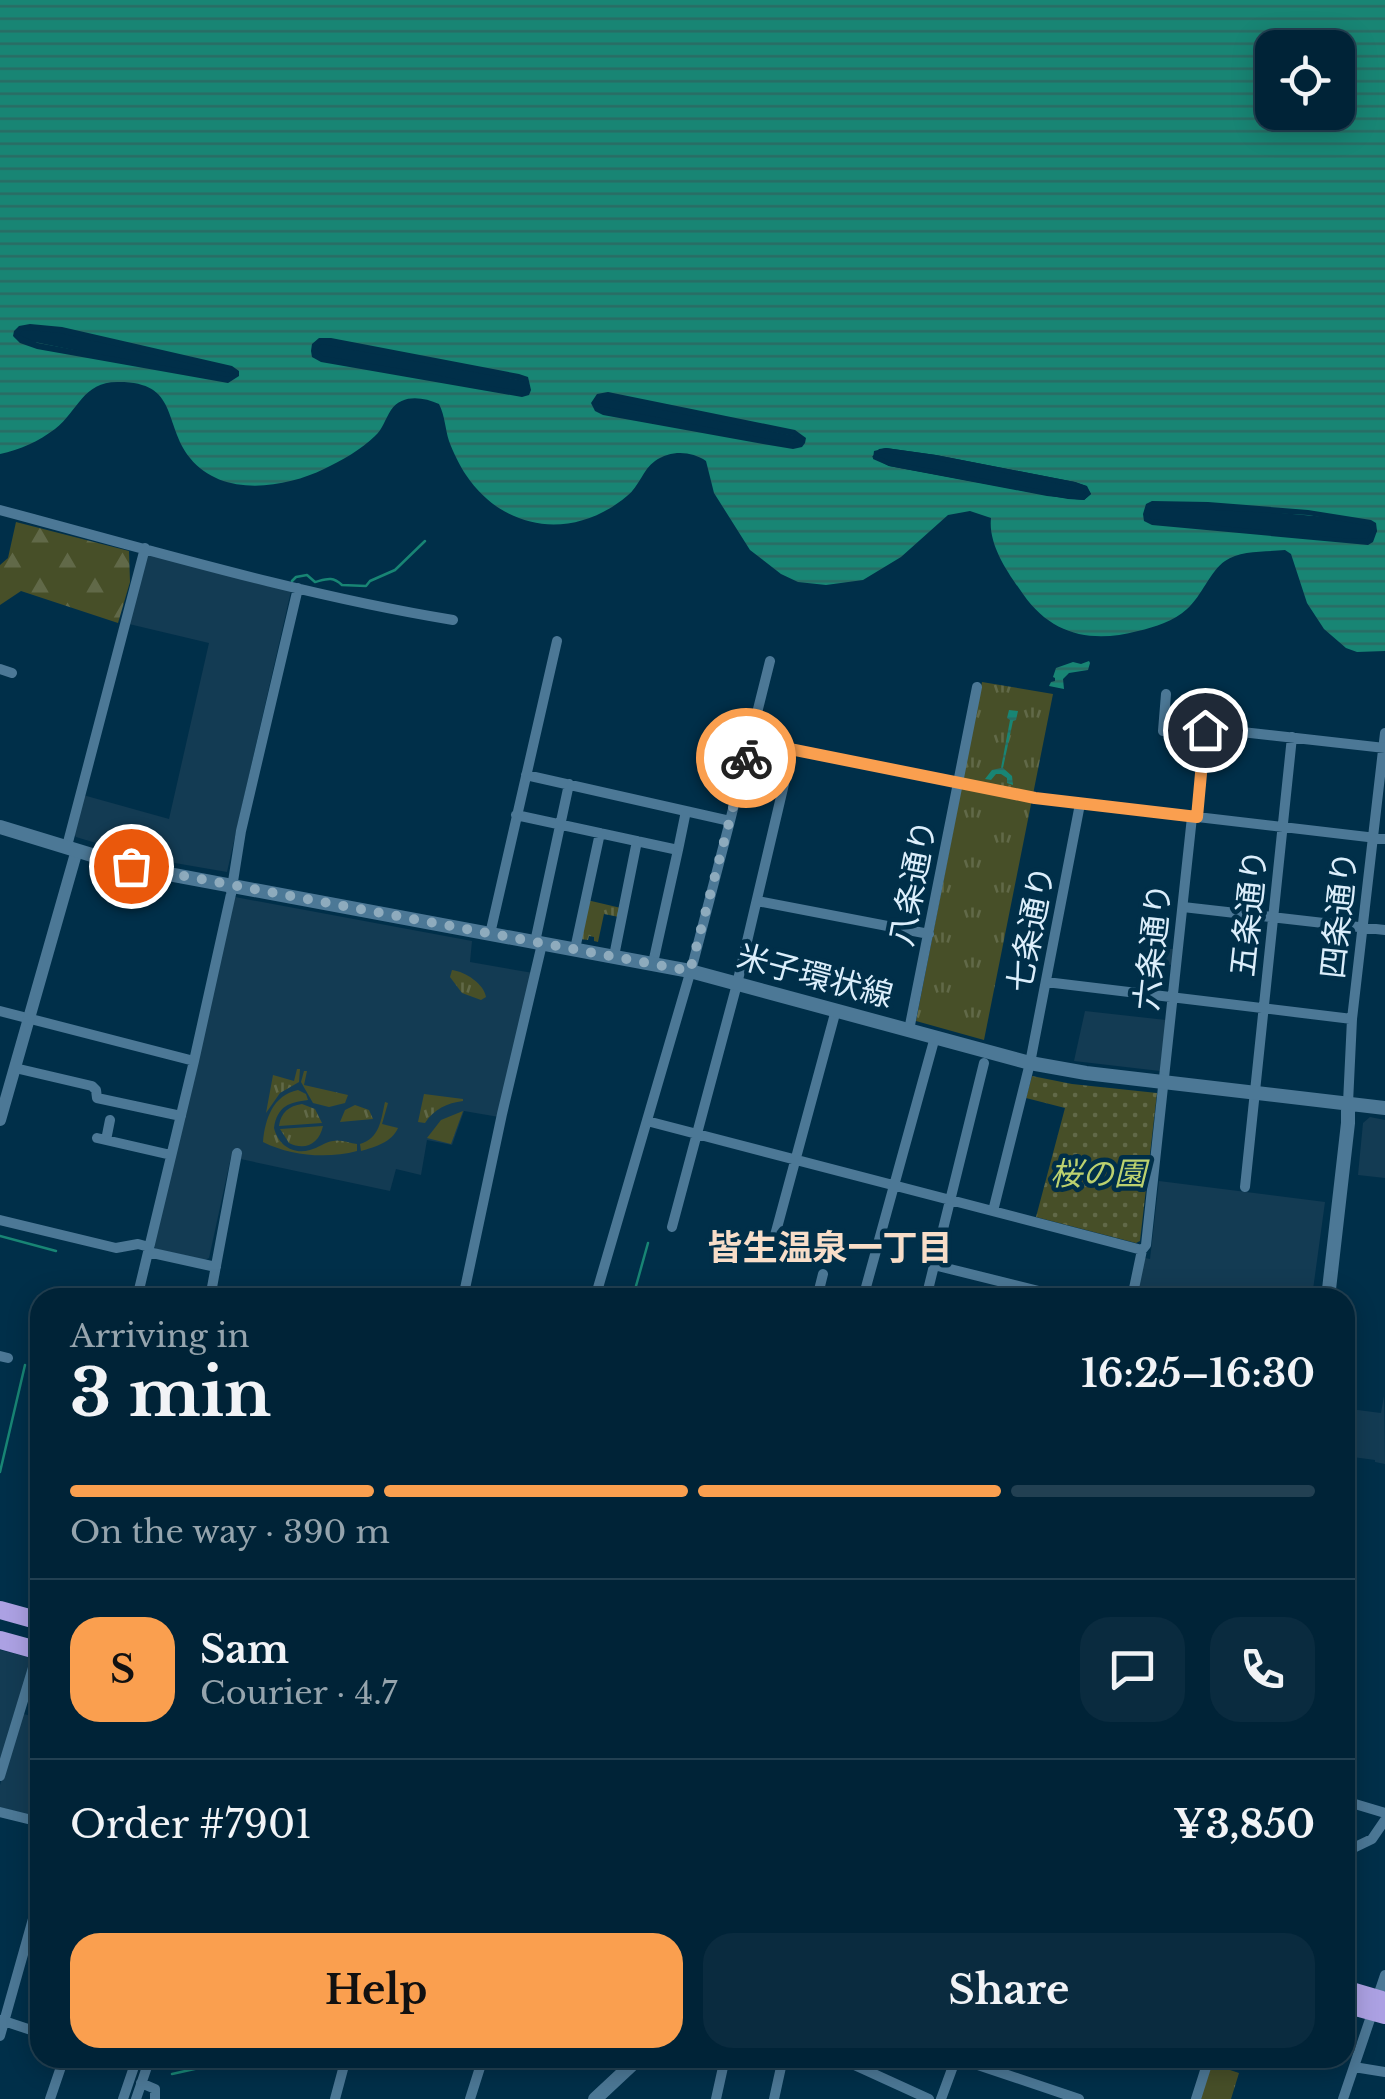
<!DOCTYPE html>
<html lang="en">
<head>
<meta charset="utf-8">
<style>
  :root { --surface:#002337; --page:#0a2b3f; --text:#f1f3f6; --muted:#95a4ad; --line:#224052; --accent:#fa9f4f }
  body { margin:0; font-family:"Libre Baskerville","Noto Sans JP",serif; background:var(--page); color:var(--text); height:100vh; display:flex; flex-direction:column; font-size:38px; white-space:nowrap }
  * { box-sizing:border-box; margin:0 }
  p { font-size:32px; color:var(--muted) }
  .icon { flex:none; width:55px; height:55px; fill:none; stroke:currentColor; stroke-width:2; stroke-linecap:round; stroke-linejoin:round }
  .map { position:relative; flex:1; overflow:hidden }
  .side { position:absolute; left:30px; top:1288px; width:1325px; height:780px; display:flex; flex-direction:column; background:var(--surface); border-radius:30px; box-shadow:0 5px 25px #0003,0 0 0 2px var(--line) }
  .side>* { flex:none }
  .controls { position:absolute; left:1255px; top:30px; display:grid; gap:20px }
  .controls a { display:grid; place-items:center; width:100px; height:100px; border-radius:20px; background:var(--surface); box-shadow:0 5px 25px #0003,0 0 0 2px var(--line); font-size:50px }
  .pin { position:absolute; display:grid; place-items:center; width:85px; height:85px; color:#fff; margin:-42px; border:5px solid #fff; border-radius:50%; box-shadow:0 2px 10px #0007 }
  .courier { position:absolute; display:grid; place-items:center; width:100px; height:100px; margin:-50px; border:8px solid #fa9f4f; border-radius:50%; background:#fff; color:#222; box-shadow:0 2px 12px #0007 }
  .summary em { font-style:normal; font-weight:800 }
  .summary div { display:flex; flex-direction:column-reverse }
  .summary { display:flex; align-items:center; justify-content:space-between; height:170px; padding:0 40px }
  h1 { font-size:65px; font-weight:800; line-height:75px }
  .bar { display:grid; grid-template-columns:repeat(4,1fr); gap:15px 10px; align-content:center; height:120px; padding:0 40px }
  .bar i { height:12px; border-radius:8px; background:var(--line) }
  .bar .active { background:var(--accent) }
  .bar p { grid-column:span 4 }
  .line { display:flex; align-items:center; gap:25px; padding:0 40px; border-top:2px solid var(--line) }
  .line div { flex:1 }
  .round { display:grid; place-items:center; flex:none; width:105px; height:105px; border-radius:30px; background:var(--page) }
  .primary-button { display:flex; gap:20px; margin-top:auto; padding:20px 40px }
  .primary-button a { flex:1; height:115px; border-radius:30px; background:var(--accent); color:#111; font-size:40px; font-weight:800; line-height:115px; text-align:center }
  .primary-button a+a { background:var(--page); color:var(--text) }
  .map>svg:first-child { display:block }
  .built { fill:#133b53 }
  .grass { fill:url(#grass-tufts) }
  .forest { fill:url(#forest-firs) }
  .garden { fill:url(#garden-dots) }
  .water { fill:url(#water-rules); fill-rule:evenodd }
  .pier { fill:#002f49; fill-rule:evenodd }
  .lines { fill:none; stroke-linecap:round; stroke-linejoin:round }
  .stream { stroke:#188574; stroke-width:2.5 }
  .minor { stroke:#4c7896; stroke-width:10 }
  .tertiary { stroke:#4c7896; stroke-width:12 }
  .secondary { stroke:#4c7896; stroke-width:14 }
  .trunk { stroke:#aca1e3; stroke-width:18 }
  .done { stroke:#8eabbd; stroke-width:10; stroke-dasharray:0 18 }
  .route { stroke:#fa9f4f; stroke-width:12 }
  .labels { text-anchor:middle; stroke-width:9; stroke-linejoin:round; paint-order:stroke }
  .street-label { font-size:32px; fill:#dbeefb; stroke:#002f49 }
  .park-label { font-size:32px; font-style:italic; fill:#bcd16f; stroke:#002f49 }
  .neighbourhood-label { font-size:35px; font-weight:bold; fill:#f7ddc8; stroke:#002f49 }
</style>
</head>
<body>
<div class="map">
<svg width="1385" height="2099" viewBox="0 0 1385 2099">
  <defs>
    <pattern id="grass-tufts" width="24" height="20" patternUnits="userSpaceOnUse" patternTransform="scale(2.5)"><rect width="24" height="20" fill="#474f28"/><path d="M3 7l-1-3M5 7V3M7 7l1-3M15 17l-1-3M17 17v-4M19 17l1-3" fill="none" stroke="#616948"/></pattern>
    <pattern id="forest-firs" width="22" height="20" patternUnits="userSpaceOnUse" patternTransform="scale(2.5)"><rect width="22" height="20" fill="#474f28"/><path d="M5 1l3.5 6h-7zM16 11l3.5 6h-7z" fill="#616948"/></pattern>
    <pattern id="garden-dots" width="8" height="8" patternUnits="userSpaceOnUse" patternTransform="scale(2.5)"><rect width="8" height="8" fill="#474f28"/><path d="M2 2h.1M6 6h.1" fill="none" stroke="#616948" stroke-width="1.8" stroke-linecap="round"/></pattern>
    <pattern id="water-rules" width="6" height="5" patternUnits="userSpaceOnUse" patternTransform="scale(2.5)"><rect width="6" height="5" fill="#188574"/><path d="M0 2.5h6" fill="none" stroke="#296c64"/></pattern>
  </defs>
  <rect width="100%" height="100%" fill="#002f49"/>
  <path class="built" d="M 148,552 L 291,591 L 227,872 L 146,858 L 76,837 L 74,833 L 83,795 L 169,819 L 209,643 L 129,624 Z
    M 235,897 L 472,941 L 470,962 L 533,973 L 499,1117 L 464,1111 L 452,1145 L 427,1140 L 421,1175 L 396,1169 L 390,1191 L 231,1157 L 209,1258 L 205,1260 L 156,1249 L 154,1246 Z
    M 1146,947 L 1173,949 L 1172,965 L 1145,962 Z
    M 1085,1011 L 1166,1020 L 1160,1071 L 1074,1061 Z
    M 1370,1117 L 1385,1120 L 1385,1178 L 1358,1175 L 1363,1123 Z
    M 1159,1181 L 1325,1202 L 1312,1297 L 1135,1298 L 1145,1258 L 1150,1259 Z
    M 1384,1396 L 1385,1464 L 1375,1462 L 1375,1460 L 1345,1456 L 1350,1409 L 1381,1413 Z
    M 0,1650 L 32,1658 L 0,1762 Z
    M 21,1713 L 40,1719 L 40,1818 L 0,1807 L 0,1785 Z"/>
  <path class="grass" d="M 982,682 L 1053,694 L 984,1040 L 916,1021 Z
    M 587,900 L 621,908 L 619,917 L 604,914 L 598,942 L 594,941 L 594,937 L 589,936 L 588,940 L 580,939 Z
    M 452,970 C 466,972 484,984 486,997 L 481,1000 L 462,993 L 450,977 Z
    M 297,1069 L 300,1069 L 299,1082 L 280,1093 L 266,1113 L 273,1075 L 294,1081 Z
    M 304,1071 L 307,1071 L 304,1085 L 348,1095 L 345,1103 L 329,1107 L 313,1103 L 301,1082 Z
    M 298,1090 L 306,1094 L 308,1100 C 290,1102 277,1106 274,1128 C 278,1145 293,1155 310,1150 C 318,1148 325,1142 333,1141 C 341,1139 349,1143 357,1144 L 357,1151 C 327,1159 291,1156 263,1142 C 265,1119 273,1095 298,1090 Z
    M 424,1094 L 463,1099 L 463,1101 C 447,1103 434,1109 425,1123 L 418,1122 Z
    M 385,1102 L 388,1103 L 382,1124 L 398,1128 C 392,1142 375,1147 361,1151 L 360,1144 C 380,1138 381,1120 385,1102 Z
    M 302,1104 L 315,1109 L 322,1123 L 279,1126 C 281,1112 289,1106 302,1104 Z
    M 355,1105 L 369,1110 L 373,1119 L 340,1122 L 345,1110 Z
    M 463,1111 L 451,1144 L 427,1138 L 441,1120 Z
    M 323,1126 C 319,1144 305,1151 289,1143 L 280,1129 Z
    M 1212,2064 L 1239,2073 L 1231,2099 L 1200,2099 Z"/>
  <path class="forest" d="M 16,522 L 129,551 L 130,582 L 118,623 L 21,591 L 0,605 L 0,565 L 8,558 Z"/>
  <path class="garden" d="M 1032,1076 L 1072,1084 L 1157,1093 L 1140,1241 L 1136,1243 L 1036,1217 L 1065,1108 L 1026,1098 Z"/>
  <path class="water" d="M 0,0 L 1385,0 L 1385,651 L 1357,652 L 1346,648 L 1324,629 L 1307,603 L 1291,554 L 1285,550 C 1266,552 1240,550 1225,561 C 1210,571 1202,596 1187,609 C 1174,621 1155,627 1138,631 C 1093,643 1052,636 1023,594 C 1008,573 988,545 991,518 L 970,511 L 948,515 L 901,557 L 863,580 L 826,585 L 798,582 L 781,574 L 750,550 L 714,493 L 706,461 C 691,451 671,450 655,461 C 643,469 639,487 627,496 C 575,540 505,533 466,475 C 460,466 453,452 449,441 C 445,428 445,416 439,404 C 423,397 402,394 391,410 C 385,419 383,429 375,436 C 362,449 341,461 324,469 C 285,488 222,498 190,458 C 163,424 179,382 119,382 C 83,381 79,410 55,429 C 39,441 20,450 0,454 ZM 1272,48 L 1338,48 L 1338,112 L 1272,112 ZM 30,325 L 239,374 L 229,382 L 15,338 L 14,334 ZM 319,339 L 529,382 L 522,396 L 314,357 ZM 597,395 L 805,438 L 793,447 L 596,410 ZM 886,448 L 936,455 L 1075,482 L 1087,486 L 1091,494 L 1084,500 L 1068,499 L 889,466 L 872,457 L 879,449 ZM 1159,502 L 1371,521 L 1377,531 L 1368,544 L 1145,520 L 1145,509 Z
    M 1073,662 L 1081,664 L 1089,661 L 1090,663 L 1088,670 L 1069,673 L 1063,679 L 1064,689 L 1049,686 L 1051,682 L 1055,681 L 1055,678 L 1053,677 L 1056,668 Z
    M 1009,710 L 1018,711 L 1016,720 L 1013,721 L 1003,768 L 1012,776 L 1013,785 L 1007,783 L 1007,778 L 1001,774 L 996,774 L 991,780 L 985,779 L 992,770 L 1001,768 L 1010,720 L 1007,718 Z"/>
  <path class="pier" d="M 30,324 L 62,327 L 232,366 L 239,371 L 239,376 L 228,383 L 37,349 L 20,343 L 13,336 L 14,331 L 19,326 ZM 30,330 L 60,333 L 234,374 L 229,377 L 131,360 L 38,343 L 19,335 L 22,331 Z
    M 319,338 L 331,338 L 519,374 L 528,377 L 531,390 L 529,395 L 522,397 L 321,362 L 312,357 L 311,351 L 312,344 ZM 321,344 L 517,380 L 524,382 L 524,389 L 521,391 L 477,384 L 433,374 L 323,356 L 317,350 Z
    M 608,392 L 795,430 L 806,438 L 805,443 L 802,447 L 793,449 L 763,444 L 603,415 L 595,411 L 591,403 L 597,394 ZM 607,399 L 793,436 L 800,441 L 793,442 L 764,438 L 599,406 L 598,403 L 600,400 Z
    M 886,448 L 936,455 L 1075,482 L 1086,486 L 1091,494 L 1084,500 L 1047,496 L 889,466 L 873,459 L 874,451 ZM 886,453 L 935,460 L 1042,480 L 1073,487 L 1086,493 L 1079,495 L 1048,491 L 890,461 L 877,456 Z
    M 1152,501 L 1208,502 L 1308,510 L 1371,520 L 1376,523 L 1377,531 L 1373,542 L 1368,545 L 1152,525 L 1144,521 L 1143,514 L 1146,504 ZM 1159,507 L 1308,515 L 1369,526 L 1372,531 L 1367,539 L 1342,538 L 1151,519 L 1149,517 L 1151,508 Z"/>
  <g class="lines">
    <path class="stream" d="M 292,581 L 296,577 L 307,575 L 315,582 C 327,579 332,576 342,585 L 366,586 L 370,581 L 395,570 L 425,541
      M 0,1236 L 56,1251
      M 636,1286 L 648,1243
      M 0,1472 L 25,1365
      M 172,2074 L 244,2058"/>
    <path class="minor" d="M 0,510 C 150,550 300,595 453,620
      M 0,669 L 12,673
      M 1166,694 L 1163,731 L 1205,736
      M 751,741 L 1035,798 L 1385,839
      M 526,775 L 730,821 L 693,963 L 595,1298
      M 516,815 L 678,850 L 686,811
      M 1197,817 L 1206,728 L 1385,748
      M 730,821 L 770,661
      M 67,846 L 145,548
      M 757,901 L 929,934
      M 1183,907 L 1385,930
      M 490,934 L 557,641
      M 535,942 L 569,784
      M 575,949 L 600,833
      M 614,956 L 637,841
      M 653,963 L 678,850
      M 1046,982 L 1352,1019
      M 0,1011 L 194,1061
      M 909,1030 L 977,687
      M 15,1068 L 92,1086 L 96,1090 L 97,1098 L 181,1116
      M 1348,1103 L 1352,1019 L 1385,733
      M 647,1121 L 1142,1250 L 1146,1245 L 1192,817
      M 97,1138 L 171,1155
      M 106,1140 L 110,1120
      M 1245,1187 L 1292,737
      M 993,1211 L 1030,1063 L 1080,804
      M 0,1220 L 116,1248 L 138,1244 L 149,1247
      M 672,1227 L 737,984 L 792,750
      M 771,1250 L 836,1010
      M 148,1252 L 216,1267
      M 934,1265 L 1067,1298
      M 638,1291 L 671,1298
      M 137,1298 L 194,1061 L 231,894 L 241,831 L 298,588
      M 210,1298 L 237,1153
      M 463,1298 L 502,1114 L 542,944
      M 817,1298 L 823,1274
      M 863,1298 L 935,1037
      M 926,1298 L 984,1063
      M 1132,1298 L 1142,1250
      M 0,1356 L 8,1358
      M 35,1420 L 40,1421
      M 0,1776 L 39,1648
      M 1345,1801 L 1385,1813
      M 0,1812 L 40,1822
      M 1345,1852 L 1372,1839 L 1385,1820
      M 1,2020 L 40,2033
      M 0,2036 L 40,1894
      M 117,2058 L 140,2065
      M 839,2058 L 929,2099
      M 957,2058 L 1079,2099
      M 1354,2067 L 1385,2072
      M 141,2083 L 155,2089 L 155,2099
      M 50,2099 L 64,2058
      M 123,2099 L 137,2058
      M 136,2099 L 150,2058
      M 335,2099 L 346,2058
      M 470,2099 L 483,2058
      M 716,2099 L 725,2058
      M 774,2099 L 783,2058
      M 941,2099 L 956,2058
      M 1196,2099 L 1209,2058
      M 1343,2099 L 1385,1975"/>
    <path class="tertiary" d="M 0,1120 L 77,850"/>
    <path class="secondary" d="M 0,827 L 131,867 L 690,971 L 1030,1063 L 1086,1073 L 1385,1108
      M 1328,1298 L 1348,1123 L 1348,1103
      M 595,2099 L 639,2058"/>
    <path class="trunk" d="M 0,1610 L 40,1621
      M 0,1640 L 40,1651
      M 1345,1989 L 1385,2001
      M 1345,2004 L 1385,2015"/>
  </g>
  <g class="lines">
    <path class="done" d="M 131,866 L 690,971 L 746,758"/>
    <path class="route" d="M 746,758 L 750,741 L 1035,798 L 1197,817 L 1205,730"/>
  </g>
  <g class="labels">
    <g class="street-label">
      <text transform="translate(913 883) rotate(-79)" y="11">八条通り</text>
      <text transform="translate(1249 913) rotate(-84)" y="11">五条通り</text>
      <text transform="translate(1339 915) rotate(-84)" y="11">四条通り</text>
      <text transform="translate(1031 929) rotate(-79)" y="11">七条通り</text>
      <text transform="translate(1153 947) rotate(-84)" y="11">六条通り</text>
      <text transform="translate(815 976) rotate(15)" y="11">米子環状線</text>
    </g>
    <g class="park-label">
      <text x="1098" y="1185">桜の園</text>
    </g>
    <g class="neighbourhood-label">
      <text x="830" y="1260">皆生温泉一丁目</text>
    </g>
  </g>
</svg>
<div class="controls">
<a><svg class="icon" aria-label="locate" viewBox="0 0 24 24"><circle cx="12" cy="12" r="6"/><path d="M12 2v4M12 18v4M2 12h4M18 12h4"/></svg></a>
</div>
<div class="pin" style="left:131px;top:866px;background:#ea580c"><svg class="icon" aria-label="bag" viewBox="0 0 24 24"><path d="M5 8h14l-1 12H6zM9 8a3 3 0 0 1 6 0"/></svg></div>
<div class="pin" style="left:1205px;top:730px;background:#1f2937"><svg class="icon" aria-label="home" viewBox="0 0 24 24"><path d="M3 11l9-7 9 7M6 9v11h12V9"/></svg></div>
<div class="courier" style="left:746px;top:758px"><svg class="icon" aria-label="bike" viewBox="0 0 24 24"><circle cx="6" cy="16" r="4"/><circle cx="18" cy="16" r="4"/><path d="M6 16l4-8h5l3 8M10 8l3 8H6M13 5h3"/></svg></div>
<section class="side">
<div class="summary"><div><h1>3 min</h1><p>Arriving in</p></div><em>16:25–16:30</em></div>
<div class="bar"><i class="active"></i><i class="active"></i><i class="active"></i><i></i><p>On the way · 390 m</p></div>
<div class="line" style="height:180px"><b class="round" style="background:var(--accent);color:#111">S</b><div><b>Sam</b><p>Courier · 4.7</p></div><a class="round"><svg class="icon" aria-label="chat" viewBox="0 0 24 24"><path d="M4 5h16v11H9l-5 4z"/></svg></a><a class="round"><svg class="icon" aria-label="phone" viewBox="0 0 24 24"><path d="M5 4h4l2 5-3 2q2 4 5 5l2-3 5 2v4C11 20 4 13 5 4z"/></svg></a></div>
<div class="line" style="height:130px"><div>Order #7901</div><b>¥3,850</b></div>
<div class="primary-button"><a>Help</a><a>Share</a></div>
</section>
</div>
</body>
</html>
